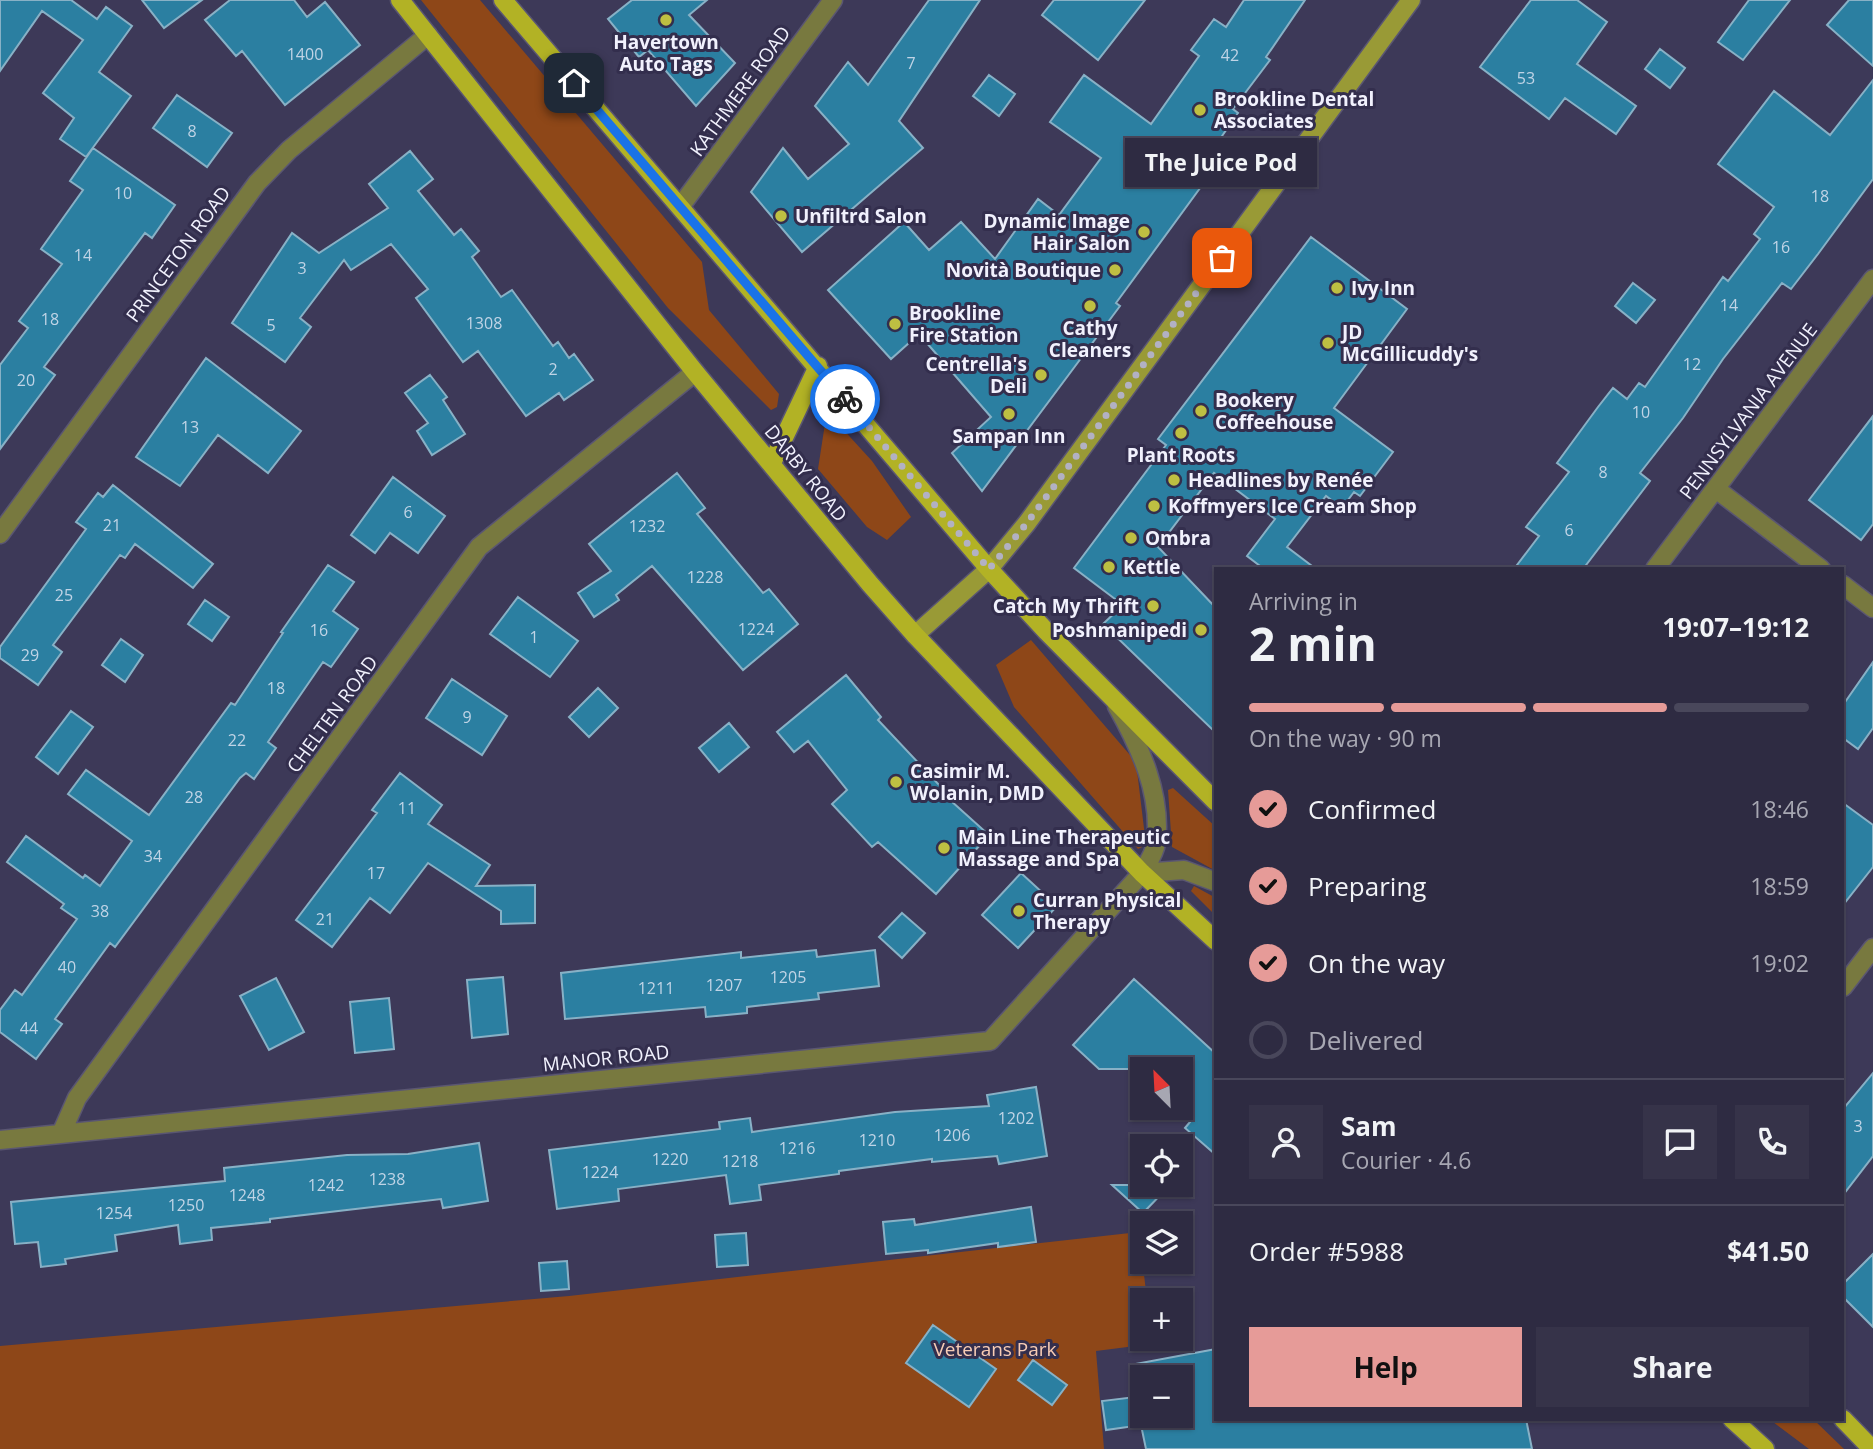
<!DOCTYPE html>
<html lang="en">
<head>
<meta charset="utf-8">
<style>
  :root { --surface:#2e2b42; --page:#363349; --text:#f1f3f6; --muted:#a7a7b2; --line:#49475b; --accent:#e69b98 }
  body { margin:0; font-family:"Open Sans",sans-serif; background:var(--page); color:var(--text); height:100vh; display:flex; flex-direction:column; font-size:26px; white-space:nowrap }
  * { box-sizing:border-box; margin:0 }
  p { font-size:23px; color:var(--muted) }
  .icon { flex:none; width:38px; height:38px; fill:none; stroke:currentColor; stroke-width:2; stroke-linecap:round; stroke-linejoin:round }
  .map { position:relative; flex:1; overflow:hidden }
  .panel { position:absolute; left:1214px; top:567px; width:630px; height:854px; display:flex; flex-direction:column; background:var(--surface); border-radius:0px; box-shadow:0 2px 5px #0004,0 0 0 2px var(--line) }
  .panel>* { flex:none }
  .needle { width:46px; rotate:336deg }
  .controls { position:absolute; left:1130px; top:1057px; display:grid; gap:14px }
  .controls a { display:grid; place-items:center; width:63px; height:63px; border-radius:0px; background:var(--surface); box-shadow:0 2px 5px #0004,0 0 0 2px var(--line); font-size:35px }
  .pin { position:absolute; display:grid; place-items:center; width:60px; height:60px; color:#fff; margin:-30px; border-radius:14px; box-shadow:0 4px 10px #0006 }
  .courier { position:absolute; display:grid; place-items:center; width:70px; height:70px; margin:-35px; border:5px solid #1a73e8; border-radius:50%; background:#fff; color:#222; box-shadow:0 2px 9px #0007 }
  .bubble { position:absolute; height:49px; border-radius:0px; background:var(--surface); box-shadow:0 2px 5px #0004,0 0 0 2px var(--line); font-size:23px; font-weight:700; line-height:49px; text-align:center }
  .head em { font-style:normal; font-weight:700 }
  .head div { display:flex; flex-direction:column-reverse }
  .head { display:flex; align-items:center; justify-content:space-between; height:119px; padding:0 35px }
  h1 { font-size:46px; font-weight:700; line-height:52px }
  .bar { display:grid; grid-template-columns:repeat(4,1fr); gap:10px 7px; align-content:center; height:84px; padding:0 35px }
  .bar i { height:9px; border-radius:5px; background:var(--line) }
  .bar .current { background:var(--accent) }
  .bar p { grid-column:span 4 }
  .line { display:flex; align-items:center; gap:18px; padding:0 35px; border-top:2px solid var(--line) }
  .line div { flex:1 }
  .round { display:grid; place-items:center; flex:none; width:74px; height:74px; border-radius:0px; background:var(--page) }
  ol { padding:0 35px; list-style:none }
  li { display:flex; align-items:center; gap:21px; height:77px }
  li p { margin-inline-start:auto }
  li .icon { padding:7px; border-radius:50%; background:var(--accent); color:#111; stroke-width:4 }
  li:last-child { color:var(--muted) }
  li i { width:38px; height:38px; border:4px solid var(--line); border-radius:50% }
  .action { display:flex; gap:14px; margin-top:auto; padding:14px 35px }
  .action a { flex:1; height:80px; border-radius:0px; background:var(--accent); color:#111; font-size:28px; font-weight:700; line-height:80px; text-align:center }
  .action a+a { background:var(--page); color:var(--text) }
  .map>svg:first-child { display:block }
  .green { fill:#8e4718 }
  .building { fill:#2b7fa1; stroke:#88b1c6; stroke-width:2; fill-rule:evenodd }
  .lines { fill:none; stroke-linecap:round; stroke-linejoin:round }
  .street-casing { stroke:#5a5672; stroke-width:21 }
  .secondary-casing { stroke:#5a5672; stroke-width:21 }
  .primary-casing { stroke:#5a5672; stroke-width:21 }
  .street { stroke:#78793f; stroke-width:18 }
  .secondary { stroke:#999a36; stroke-width:18 }
  .primary { stroke:#b2b225; stroke-width:18 }
  .done { stroke:#b2b1c3; stroke-width:7; stroke-dasharray:0 12.6 }
  .route { stroke:#1a73e8; stroke-width:9 }
  .poi-dot { fill:#bebf42; stroke:#332e4d; stroke-width:2.5 }
  .labels { text-anchor:middle; stroke-width:6; stroke-linejoin:round; paint-order:stroke }
  .number-label { font-size:16px; fill:#c0d4e6 }
  .poi-label { font-size:19px; font-weight:bold; fill:#f1f1fd; stroke:#332e4d; text-anchor:start }
  .street-label { font-size:19px; fill:#f1f1fd; stroke:#332e4d }
  .park-label { font-size:19px; fill:#f8ccb5; stroke:#332e4d }
</style>
</head>
<body>
<div class="map">
<svg width="1873" height="1449" viewBox="0 0 1873 1449">
  <rect width="100%" height="100%" fill="#3d3958"/>
  <path class="green" d="M 421,0 L 480,0 L 702,262 L 709,310 L 779,394 L 777,407 L 771,410 L 668,308 Z
    M 830,415 L 872,461 L 911,517 L 887,540 L 867,527 L 818,469 L 826,417 Z
    M 1031,640 L 1136,762 L 1146,845 L 1138,849 L 1014,707 L 996,665 Z
    M 1173,788 L 1216,827 L 1216,871 L 1172,847 L 1168,790 Z
    M 1194,886 L 1216,898 L 1216,916 L 1191,891 Z
    M 1139,1232 L 1147,1300 L 1143,1300 L 1143,1339 L 1151,1339 L 1151,1344 L 1096,1351 L 1104,1449 L 0,1449 L 0,1346 L 569,1296 Z
    M 1769,1419 L 1813,1419 L 1844,1449 L 1809,1449 Z"/>
  <path class="building" d="M 0,0 L 71,0 L 97,19 L 106,7 L 132,26 L 99,72 L 131,96 L 86,157 L 60,139 L 74,118 L 43,93 L 83,40 L 42,11 L 0,71 Z
    M 142,0 L 202,0 L 164,28 Z
    M 230,0 L 294,0 L 307,17 L 325,2 L 360,45 L 285,105 L 242,51 L 236,56 L 205,20 Z
    M 632,0 L 707,0 L 689,15 L 735,63 L 696,106 L 648,50 L 639,57 L 608,19 Z
    M 929,0 L 980,0 L 899,121 L 923,148 L 802,252 L 751,192 L 783,148 L 808,179 L 849,144 L 815,106 L 848,62 L 868,85 Z
    M 1054,0 L 1145,0 L 1098,60 L 1042,15 Z
    M 1244,0 L 1305,0 L 1266,57 L 1270,60 L 1233,109 L 1238,113 L 1204,162 L 1214,169 L 1116,303 L 1120,306 L 982,491 L 952,453 L 991,417 L 919,334 L 891,359 L 828,290 L 904,222 L 929,250 L 961,222 L 995,259 L 1038,199 L 1059,215 L 1101,158 L 1050,122 L 1084,75 L 1151,124 L 1199,56 L 1191,50 L 1214,19 L 1226,27 Z
    M 1531,0 L 1577,0 L 1607,22 L 1577,64 L 1636,106 L 1616,134 L 1565,98 L 1549,119 L 1480,67 Z
    M 1749,0 L 1790,0 L 1743,60 L 1718,42 Z
    M 1849,0 L 1873,0 L 1873,66 L 1827,25 Z
    M 1660,49 L 1685,68 L 1670,88 L 1645,69 Z
    M 989,75 L 1015,94 L 999,116 L 973,96 Z
    M 1873,80 L 1873,179 L 1818,254 L 1791,289 L 1782,283 L 1723,359 L 1683,418 L 1640,473 L 1650,481 L 1583,569 L 1514,569 L 1539,536 L 1526,527 L 1569,472 L 1557,463 L 1598,407 L 1613,388 L 1627,399 L 1639,383 L 1645,387 L 1723,277 L 1728,281 L 1760,239 L 1754,234 L 1774,207 L 1718,164 L 1774,91 L 1830,135 Z
    M 177,95 L 232,133 L 207,167 L 153,128 Z
    M 93,148 L 175,205 L 152,238 L 145,233 L 44,367 L 55,375 L 0,449 L 0,365 L 28,328 L 19,321 L 62,264 L 41,249 L 83,190 L 70,181 Z
    M 410,151 L 433,179 L 418,191 L 454,235 L 461,229 L 479,251 L 472,257 L 501,297 L 512,290 L 553,346 L 558,342 L 569,358 L 574,354 L 593,380 L 564,400 L 559,393 L 526,416 L 478,351 L 463,362 L 416,298 L 428,289 L 391,244 L 351,270 L 344,260 L 300,318 L 311,327 L 285,362 L 232,323 L 292,233 L 319,253 L 388,208 L 369,184 Z
    M 1311,237 L 1407,309 L 1334,408 L 1393,452 L 1360,496 L 1354,492 L 1342,508 L 1326,496 L 1287,547 L 1316,569 L 1264,569 L 1247,556 L 1275,519 L 1214,473 L 1158,547 L 1216,608 L 1216,733 L 1103,624 L 1123,605 L 1074,568 L 1166,445 L 1158,439 Z
    M 1633,283 L 1655,300 L 1636,323 L 1615,306 Z
    M 206,358 L 301,431 L 268,473 L 218,435 L 180,486 L 136,457 Z
    M 430,375 L 447,397 L 443,400 L 465,434 L 432,455 L 417,431 L 428,423 L 405,393 Z
    M 1873,416 L 1873,524 L 1861,540 L 1809,500 Z
    M 677,473 L 705,508 L 697,514 L 763,593 L 769,589 L 798,624 L 743,670 L 652,566 L 616,595 L 619,600 L 594,617 L 578,593 L 611,571 L 589,544 Z
    M 393,477 L 445,516 L 418,553 L 390,533 L 375,553 L 351,535 Z
    M 113,485 L 213,564 L 193,588 L 135,544 L 125,558 L 120,555 L 53,645 L 62,652 L 38,685 L 0,658 L 0,647 L 86,529 L 76,522 L 98,493 L 103,497 Z
    M 328,565 L 354,582 L 333,611 L 358,629 L 331,667 L 323,662 L 268,742 L 276,748 L 254,779 L 246,773 L 240,778 L 115,947 L 110,943 L 55,1019 L 62,1024 L 36,1059 L 0,1032 L 0,1010 L 15,990 L 22,995 L 77,919 L 61,908 L 64,904 L 7,862 L 26,836 L 83,878 L 85,875 L 100,886 L 132,841 L 68,794 L 86,770 L 149,815 L 231,703 L 235,705 L 283,633 L 281,632 Z
    M 518,597 L 578,641 L 550,677 L 490,634 Z
    M 205,600 L 229,617 L 212,641 L 188,624 Z
    M 121,639 L 143,655 L 125,682 L 102,665 Z
    M 1873,662 L 1873,728 L 1858,749 L 1843,738 L 1843,705 Z
    M 846,675 L 881,717 L 878,720 L 942,788 L 940,791 L 989,835 L 936,894 L 878,842 L 872,847 L 832,804 L 847,790 L 808,741 L 794,752 L 777,732 Z
    M 452,679 L 507,716 L 482,755 L 426,718 Z
    M 598,688 L 618,708 L 589,737 L 569,717 Z
    M 71,711 L 93,727 L 58,774 L 36,757 Z
    M 729,723 L 749,747 L 719,772 L 699,748 Z
    M 400,773 L 442,805 L 428,824 L 490,865 L 476,886 L 535,885 L 535,923 L 501,924 L 501,911 L 428,863 L 390,913 L 370,898 L 332,947 L 296,920 L 377,813 L 372,810 Z
    M 1843,803 L 1873,825 L 1873,867 L 1843,905 Z
    M 1021,873 L 1057,906 L 1018,948 L 982,915 Z
    M 902,913 L 925,933 L 902,958 L 879,937 Z
    M 816,950 L 817,957 L 875,950 L 879,986 L 818,993 L 819,999 L 747,1007 L 747,1013 L 706,1017 L 705,1007 L 565,1019 L 561,973 L 741,952 L 741,958 Z
    M 503,977 L 508,1034 L 472,1038 L 467,980 Z
    M 276,978 L 304,1032 L 269,1050 L 240,996 Z
    M 1134,979 L 1216,1054 L 1216,1155 L 1185,1128 L 1190,1122 L 1174,1108 L 1181,1108 L 1181,1069 L 1143,1069 L 1143,1079 L 1132,1069 L 1099,1069 L 1073,1045 Z
    M 389,998 L 394,1049 L 355,1053 L 350,1002 Z
    M 1873,1073 L 1873,1156 L 1843,1195 L 1843,1109 Z
    M 1036,1087 L 1047,1156 L 999,1164 L 997,1156 L 932,1162 L 932,1159 L 839,1171 L 839,1174 L 759,1185 L 761,1200 L 730,1204 L 726,1175 L 618,1189 L 619,1201 L 557,1209 L 549,1150 L 720,1129 L 719,1122 L 750,1118 L 752,1132 L 895,1112 L 989,1106 L 987,1095 Z
    M 479,1143 L 488,1201 L 443,1208 L 441,1199 L 270,1219 L 270,1222 L 211,1228 L 212,1240 L 180,1244 L 178,1225 L 115,1235 L 117,1251 L 65,1259 L 66,1264 L 41,1267 L 38,1242 L 15,1244 L 11,1202 L 225,1181 L 224,1168 L 347,1155 L 408,1154 Z
    M 1112,1185 L 1170,1185 L 1143,1213 Z
    M 1031,1207 L 1036,1242 L 998,1247 L 998,1243 L 928,1253 L 928,1250 L 886,1254 L 883,1222 L 914,1219 L 915,1225 Z
    M 746,1233 L 748,1265 L 717,1267 L 715,1235 Z
    M 1873,1254 L 1873,1327 L 1843,1297 L 1843,1284 Z
    M 567,1261 L 569,1289 L 541,1291 L 539,1263 Z
    M 933,1325 L 996,1369 L 969,1407 L 906,1363 Z
    M 1216,1349 L 1216,1419 L 1526,1419 L 1532,1449 L 1146,1449 L 1141,1425 L 1106,1430 L 1102,1401 L 1136,1397 L 1130,1365 ZM 1143,1377 L 1181,1377 L 1181,1416 L 1143,1416 Z
    M 1033,1360 L 1067,1385 L 1052,1405 L 1018,1380 Z"/>
  <g class="lines">
    <g class="street-casing">
      <path id="street" d="M 680,207 L 833,0
        M 1716,489 L 1821,569
        M 0,534 L 257,183 L 289,150 L 428,35
        M 1655,569 L 1873,279
        M 1843,585 L 1873,608
        M 1142,873 L 1184,870 L 1216,882
        M 1843,987 L 1873,948
        M 61,1134 L 77,1098 L 479,547 L 695,372
        M 0,1140 L 990,1041 L 1142,873 C 1147,864 1155,853 1156,843 C 1162,794 1140,747 1117,706"/>
    </g>
    <g class="secondary-casing">
      <path id="secondary" d="M 915,635 L 989,569 L 1027,523 L 1411,0"/>
    </g>
    <g class="primary-casing">
      <path id="primary" d="M 400,0 L 695,372 L 870,584 L 915,635 L 1142,873 L 1216,941
        M 503,0 L 989,569 L 1046,631 L 1216,802
        M 772,463 L 818,366
        M 1732,1419 L 1765,1449
        M 1843,1419 L 1872,1449"/>
    </g>
    <use href="#street" class="street"/>
    <use href="#secondary" class="secondary"/>
    <use href="#primary" class="primary"/>
  </g>
  <g class="lines">
    <path class="done" d="M 845,399 L 989,569 L 1027,523 L 1222,258"/>
    <path class="route" d="M 574,83 L 845,399"/>
  </g>
  <g class="poi-dot">
    <circle cx="666" cy="20" r="7"/>
    <circle cx="1200" cy="110" r="7"/>
    <circle cx="781" cy="216" r="7"/>
    <circle cx="1144" cy="232" r="7"/>
    <circle cx="1115" cy="270" r="7"/>
    <circle cx="1337" cy="288" r="7"/>
    <circle cx="1090" cy="306" r="7"/>
    <circle cx="895" cy="324" r="7"/>
    <circle cx="1328" cy="343" r="7"/>
    <circle cx="1041" cy="375" r="7"/>
    <circle cx="1201" cy="411" r="7"/>
    <circle cx="1009" cy="414" r="7"/>
    <circle cx="1181" cy="433" r="7"/>
    <circle cx="1174" cy="480" r="7"/>
    <circle cx="1154" cy="506" r="7"/>
    <circle cx="1131" cy="538" r="7"/>
    <circle cx="1109" cy="567" r="7"/>
    <circle cx="1153" cy="606" r="7"/>
    <circle cx="1201" cy="630" r="7"/>
    <circle cx="896" cy="782" r="7"/>
    <circle cx="944" cy="848" r="7"/>
    <circle cx="1019" cy="911" r="7"/>
  </g>
  <g class="labels">
    <g class="number-label">
      <text x="305" y="60">1400</text>
      <text x="1230" y="61">42</text>
      <text x="911" y="69">7</text>
      <text x="1526" y="84">53</text>
      <text x="192" y="137">8</text>
      <text x="123" y="199">10</text>
      <text x="1820" y="202">18</text>
      <text x="1781" y="253">16</text>
      <text x="83" y="261">14</text>
      <text x="302" y="274">3</text>
      <text x="1729" y="311">14</text>
      <text x="50" y="325">18</text>
      <text x="484" y="329">1308</text>
      <text x="271" y="331">5</text>
      <text x="1692" y="370">12</text>
      <text x="553" y="375">2</text>
      <text x="26" y="386">20</text>
      <text x="1641" y="418">10</text>
      <text x="190" y="433">13</text>
      <text x="1603" y="478">8</text>
      <text x="408" y="518">6</text>
      <text x="112" y="531">21</text>
      <text x="647" y="532">1232</text>
      <text x="1569" y="536">6</text>
      <text x="705" y="583">1228</text>
      <text x="64" y="601">25</text>
      <text x="756" y="635">1224</text>
      <text x="319" y="636">16</text>
      <text x="534" y="643">1</text>
      <text x="30" y="661">29</text>
      <text x="276" y="694">18</text>
      <text x="467" y="723">9</text>
      <text x="237" y="746">22</text>
      <text x="194" y="803">28</text>
      <text x="407" y="814">11</text>
      <text x="153" y="862">34</text>
      <text x="376" y="879">17</text>
      <text x="100" y="917">38</text>
      <text x="325" y="925">21</text>
      <text x="67" y="973">40</text>
      <text x="788" y="983">1205</text>
      <text x="724" y="991">1207</text>
      <text x="656" y="994">1211</text>
      <text x="29" y="1034">44</text>
      <text x="1016" y="1124">1202</text>
      <text x="1858" y="1132">3</text>
      <text x="952" y="1141">1206</text>
      <text x="877" y="1146">1210</text>
      <text x="797" y="1154">1216</text>
      <text x="670" y="1165">1220</text>
      <text x="740" y="1167">1218</text>
      <text x="600" y="1178">1224</text>
      <text x="387" y="1185">1238</text>
      <text x="326" y="1191">1242</text>
      <text x="247" y="1201">1248</text>
      <text x="186" y="1211">1250</text>
      <text x="114" y="1219">1254</text>
    </g>
    <g class="poi-label">
      <text x="666" y="49" text-anchor="middle">Havertown<tspan x="666" dy="22">Auto Tags</tspan></text>
      <text x="1214" y="106">Brookline Dental<tspan x="1214" dy="22">Associates</tspan></text>
      <text x="795" y="223">Unfiltrd Salon</text>
      <text x="1130" y="228" text-anchor="end">Dynamic Image<tspan x="1130" dy="22">Hair Salon</tspan></text>
      <text x="1101" y="277" text-anchor="end">Novità Boutique</text>
      <text x="1351" y="295">Ivy Inn</text>
      <text x="909" y="320">Brookline<tspan x="909" dy="22">Fire Station</tspan></text>
      <text x="1090" y="335" text-anchor="middle">Cathy<tspan x="1090" dy="22">Cleaners</tspan></text>
      <text x="1342" y="339">JD<tspan x="1342" dy="22">McGillicuddy's</tspan></text>
      <text x="1027" y="371" text-anchor="end">Centrella's<tspan x="1027" dy="22">Deli</tspan></text>
      <text x="1215" y="407">Bookery<tspan x="1215" dy="22">Coffeehouse</tspan></text>
      <text x="1009" y="443" text-anchor="middle">Sampan Inn</text>
      <text x="1181" y="462" text-anchor="middle">Plant Roots</text>
      <text x="1188" y="487">Headlines by Renée</text>
      <text x="1168" y="513">Koffmyers Ice Cream Shop</text>
      <text x="1145" y="545">Ombra</text>
      <text x="1123" y="574">Kettle</text>
      <text x="1139" y="613" text-anchor="end">Catch My Thrift</text>
      <text x="1187" y="637" text-anchor="end">Poshmanipedi</text>
      <text x="910" y="778">Casimir M.<tspan x="910" dy="22">Wolanin, DMD</tspan></text>
      <text x="958" y="844">Main Line Therapeutic<tspan x="958" dy="22">Massage and Spa</tspan></text>
      <text x="1033" y="907">Curran Physical<tspan x="1033" dy="22">Therapy</tspan></text>
    </g>
    <g class="street-label">
      <text transform="translate(740 91) rotate(-54)" y="7">KATHMERE ROAD</text>
      <text transform="translate(178 254) rotate(-54)" y="7">PRINCETON ROAD</text>
      <text transform="translate(1748 411) rotate(-53)" y="7">PENNSYLVANIA AVENUE</text>
      <text transform="translate(806 473) rotate(51)" y="7">DARBY ROAD</text>
      <text transform="translate(332 714) rotate(-54)" y="7">CHELTEN ROAD</text>
      <text transform="translate(606 1058) rotate(-6)" y="7">MANOR ROAD</text>
    </g>
    <g class="park-label">
      <text x="995" y="1356">Veterans Park</text>
    </g>
  </g>
</svg>
<div class="controls">
<a><svg class="needle" viewBox="-14 -14 28 28"><path d="M0-13l5 13h-10z" fill="#e53935"/><path d="M0 13l5-13h-10z" fill="#a7a7b2"/></svg></a>
<a><svg class="icon" aria-label="locate" viewBox="0 0 24 24"><circle cx="12" cy="12" r="6"/><path d="M12 2v4M12 18v4M2 12h4M18 12h4"/></svg></a>
<a><svg class="icon" aria-label="layers" viewBox="0 0 24 24"><path d="M12 4l9 5-9 5-9-5zM3 14l9 5 9-5"/></svg></a>
<a>+</a>
<a>−</a>
</div>
<div class="pin" style="left:1222px;top:258px;background:#ea580c"><svg class="icon" aria-label="bag" viewBox="0 0 24 24"><path d="M5 8h14l-1 12H6zM9 8a3 3 0 0 1 6 0"/></svg></div>
<div class="pin" style="left:574px;top:83px;background:#1f2937"><svg class="icon" aria-label="home" viewBox="0 0 24 24"><path d="M3 11l9-7 9 7M6 9v11h12V9"/></svg></div>
<div class="courier" style="left:845px;top:399px"><svg class="icon" aria-label="bike" viewBox="0 0 24 24"><circle cx="6" cy="16" r="4"/><circle cx="18" cy="16" r="4"/><path d="M6 16l4-8h5l3 8M10 8l3 8H6M13 5h3"/></svg></div>
<div class="bubble" style="left:1125px;top:138px;width:192px">The Juice Pod</div>
<section class="panel">
<div class="head"><div><h1>2 min</h1><p>Arriving in</p></div><em>19:07–19:12</em></div>
<div class="bar"><i class="current"></i><i class="current"></i><i class="current"></i><i></i><p>On the way · 90 m</p></div>
<ol>
<li><svg class="icon" aria-label="check" viewBox="0 0 24 24"><path d="M5 12l5 5 9-10"/></svg>Confirmed<p>18:46</p></li>
<li><svg class="icon" aria-label="check" viewBox="0 0 24 24"><path d="M5 12l5 5 9-10"/></svg>Preparing<p>18:59</p></li>
<li><svg class="icon" aria-label="check" viewBox="0 0 24 24"><path d="M5 12l5 5 9-10"/></svg>On the way<p>19:02</p></li>
<li><i></i>Delivered</li>
</ol>
<div class="line" style="height:126px"><a class="round"><svg class="icon" aria-label="person" viewBox="0 0 24 24"><circle cx="12" cy="8" r="4"/><path d="M4 21q1-7 8-7t8 7"/></svg></a><div><b>Sam</b><p>Courier · 4.6</p></div><a class="round"><svg class="icon" aria-label="chat" viewBox="0 0 24 24"><path d="M4 5h16v11H9l-5 4z"/></svg></a><a class="round"><svg class="icon" aria-label="phone" viewBox="0 0 24 24"><path d="M5 4h4l2 5-3 2q2 4 5 5l2-3 5 2v4C11 20 4 13 5 4z"/></svg></a></div>
<div class="line" style="height:91px"><div>Order #5988</div><b>$41.50</b></div>
<div class="action"><a>Help</a><a>Share</a></div>
</section>
</div>
</body>
</html>
